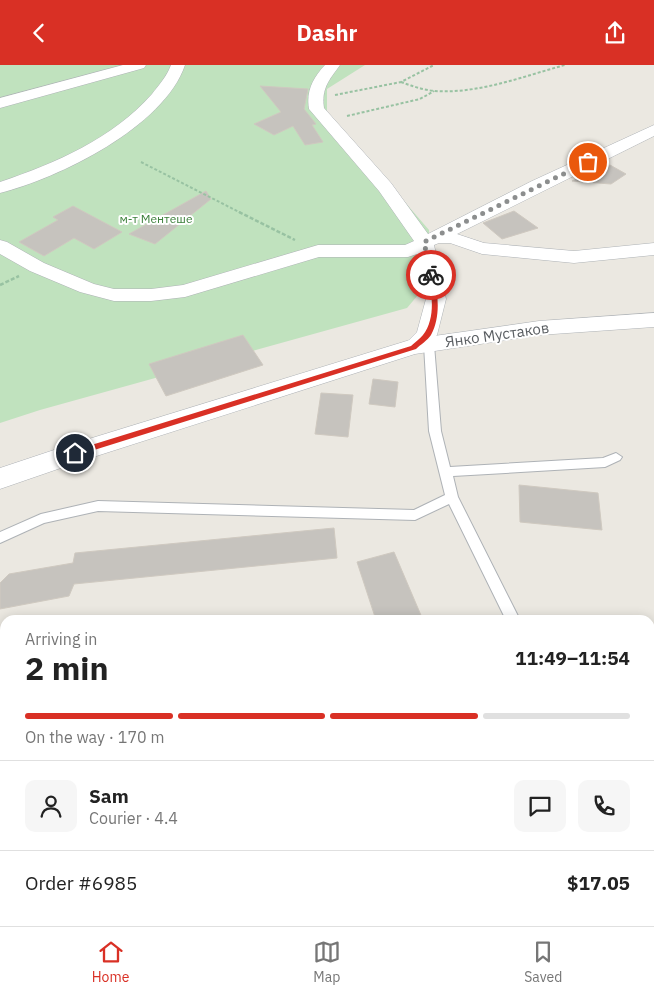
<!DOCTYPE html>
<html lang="en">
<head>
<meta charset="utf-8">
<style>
  :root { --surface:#fff; --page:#f6f6f6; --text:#222; --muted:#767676; --line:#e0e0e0; --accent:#d93025 }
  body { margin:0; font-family:"IBM Plex Sans",sans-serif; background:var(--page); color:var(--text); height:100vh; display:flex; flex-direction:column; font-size:19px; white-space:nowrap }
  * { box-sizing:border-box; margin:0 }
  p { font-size:16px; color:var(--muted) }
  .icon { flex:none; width:28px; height:28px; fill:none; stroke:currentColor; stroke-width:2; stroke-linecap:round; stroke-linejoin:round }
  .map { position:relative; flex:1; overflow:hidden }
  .panel { position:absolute; left:0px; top:550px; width:655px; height:311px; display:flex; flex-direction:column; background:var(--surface); border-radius:15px 15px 0 0; box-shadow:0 2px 12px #0003 }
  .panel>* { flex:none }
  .pin { position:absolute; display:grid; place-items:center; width:42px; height:42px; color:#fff; margin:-21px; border:2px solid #fff; border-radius:50%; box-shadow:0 1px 5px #0007 }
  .courier { position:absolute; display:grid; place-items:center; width:50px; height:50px; margin:-25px; border:4px solid #d93025; border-radius:50%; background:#fff; color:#222; box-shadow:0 1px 6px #0007 }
  .head em { font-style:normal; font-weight:800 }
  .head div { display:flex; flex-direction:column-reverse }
  .head { display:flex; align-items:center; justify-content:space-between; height:85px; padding:0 25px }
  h1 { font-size:32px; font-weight:800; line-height:38px }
  .bar { display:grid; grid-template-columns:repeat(4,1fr); gap:8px 5px; align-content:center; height:60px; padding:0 25px }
  .bar i { height:6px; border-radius:4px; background:var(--line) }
  .bar .on { background:var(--accent) }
  .bar p { grid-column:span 4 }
  .line { display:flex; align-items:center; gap:12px; padding:0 25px; border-top:1px solid var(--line) }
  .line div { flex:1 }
  .round { display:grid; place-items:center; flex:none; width:52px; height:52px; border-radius:10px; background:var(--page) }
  header { display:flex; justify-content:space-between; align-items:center; height:65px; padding:0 25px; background:var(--accent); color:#fff; font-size:22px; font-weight:800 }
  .tab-bar { display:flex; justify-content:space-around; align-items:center; height:70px; border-top:1px solid var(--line); background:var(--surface); font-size:14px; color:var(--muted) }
  .tab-bar a { display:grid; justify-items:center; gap:2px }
  .tab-bar .on { color:var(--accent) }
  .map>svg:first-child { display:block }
  .green { fill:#c0e2be }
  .building { fill:#c6c3be; stroke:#cfc9c0 }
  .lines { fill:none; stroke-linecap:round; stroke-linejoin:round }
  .service-casing { stroke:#aeb2b6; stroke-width:2 }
  .minor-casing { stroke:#aeb2b6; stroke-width:1 }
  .tertiary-casing { stroke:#aeb2b6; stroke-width:1 }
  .path-far1 { stroke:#98c2a2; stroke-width:2; stroke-dasharray:3 2; stroke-linecap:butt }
  .path { stroke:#98c2a2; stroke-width:2.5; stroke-dasharray:4 2; stroke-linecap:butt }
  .service { fill:#fff; fill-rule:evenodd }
  .minor { fill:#fff; fill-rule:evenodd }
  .tertiary { fill:#fff; fill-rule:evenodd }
  .route { fill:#d93025 }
  .done { stroke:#8c8e8e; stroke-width:5; stroke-dasharray:0 9 }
  .labels { text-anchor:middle; stroke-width:4; stroke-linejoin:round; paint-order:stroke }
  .far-park-label { font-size:12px; fill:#3a7f39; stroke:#fff }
  .street-label { font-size:15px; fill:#595d61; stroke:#fff }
</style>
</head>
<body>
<header><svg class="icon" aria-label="back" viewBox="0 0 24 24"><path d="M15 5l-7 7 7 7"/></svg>Dashr<svg class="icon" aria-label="share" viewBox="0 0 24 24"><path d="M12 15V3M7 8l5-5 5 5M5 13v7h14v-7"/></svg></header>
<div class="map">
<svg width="654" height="861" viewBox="0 0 654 861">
  <rect width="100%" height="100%" fill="#ebe8e1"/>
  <path class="green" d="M 0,0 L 365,0 L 327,24 L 327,47 L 429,165 L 429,217 L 407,243 L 40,345 L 0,358 Z"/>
  <path class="building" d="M 260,21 L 308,24 L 304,44 L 316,59 L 312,60 L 323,77 L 305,80 L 293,61 L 274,70 L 254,59 L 281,47 Z
    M 610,100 L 626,109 L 611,119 L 572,116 Z
    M 206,126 L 211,134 L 155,179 L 129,169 Z
    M 73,141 L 122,167 L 94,184 L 74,173 L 44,191 L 19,177 L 58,155 L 53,152 Z
    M 514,146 L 538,163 L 502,174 L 483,158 Z
    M 243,270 L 263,300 L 166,331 L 149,299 Z
    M 373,314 L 398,317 L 395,342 L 369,339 Z
    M 321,328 L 353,330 L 348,372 L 315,369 Z
    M 519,420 L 598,428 L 602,465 L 520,457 Z
    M 334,463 L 337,493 L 74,519 L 69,531 L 0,544 L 0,518 L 9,509 L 73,498 L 75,488 Z
    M 394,487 L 423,555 L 376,555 L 357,497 Z"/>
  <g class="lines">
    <g class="service-casing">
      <path id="service" d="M 429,276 L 434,280 L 441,366 L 450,402 L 603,393 L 616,388 L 622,392 L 620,395 L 605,402 L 453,411 L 458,432 L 520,555 L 506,555 L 449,439 L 415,455 L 98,446 L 44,458 L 0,478 L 0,467 L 41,449 L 98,436 L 414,445 L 445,430 L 429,366 L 424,280 Z
        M 650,708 L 654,710 L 654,726 L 650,724 Z
        M 0,730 L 5,730 L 5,746 L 0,746 Z"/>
    </g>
    <g class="minor-casing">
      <path id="minor" d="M 123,0 L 146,0 L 144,3 L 0,43 L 0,33 Z
        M 171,0 L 185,0 C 164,62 59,113 0,128 L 0,117 C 56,98 112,74 152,29 C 159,20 167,11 171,0 Z
        M 325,0 L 340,0 C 329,15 321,24 324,43 L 391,118 L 428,169 L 532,116 L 654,60 L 654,71 L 457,169 L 484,178 L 574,186 L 654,178 L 654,190 L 574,198 L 482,189 L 450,178 L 439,178 L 434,180 L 446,234 L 437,270 L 421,287 L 413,289 L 405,287 L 402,282 L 417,267 L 426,234 L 417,189 L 408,192 L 319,192 L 185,232 L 151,236 L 114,236 L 80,227 L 30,206 L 0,189 L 0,175 L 7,177 L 44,198 L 94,219 L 114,224 L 151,224 L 183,220 L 318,180 L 405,180 L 414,176 L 379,126 L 309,44 C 306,26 313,13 325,0 Z"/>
    </g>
    <g class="tertiary-casing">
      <path id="tertiary" d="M 654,248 L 654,262 L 539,270 L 415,289 L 84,395 L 0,424 L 0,403 L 66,381 L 413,274 L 539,256 Z"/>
    </g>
    <path class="path-far1" d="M 401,17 C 412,21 423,25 435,26 C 479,29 524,11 565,0
      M 335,30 L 401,17 L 434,0
      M 347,51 L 420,34 L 434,26
      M 141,97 L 241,148"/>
    <path class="path" d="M 239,147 L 295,175
      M 0,220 L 19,211"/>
    <use href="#service" class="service"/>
    <use href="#minor" class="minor"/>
    <use href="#tertiary" class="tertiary"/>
  </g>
  <path class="route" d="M 431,208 L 434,210 C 438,230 441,251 431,270 C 428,275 420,280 416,284 L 75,391 L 71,388 L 72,386 L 411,281 C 415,277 420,274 423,270 C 436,253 432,228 428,210 Z"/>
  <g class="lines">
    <path class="done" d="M 431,210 L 424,177 L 588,97"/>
  </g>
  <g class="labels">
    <g class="far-park-label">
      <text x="156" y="158">м-т Ментeше</text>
    </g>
    <g class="street-label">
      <text transform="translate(497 270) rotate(-8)" y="5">Янко Мустаков</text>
    </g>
  </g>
</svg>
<div class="pin" style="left:588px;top:97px;background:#ea580c"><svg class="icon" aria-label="bag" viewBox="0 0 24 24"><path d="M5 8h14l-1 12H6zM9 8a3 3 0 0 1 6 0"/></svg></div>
<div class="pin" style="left:75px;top:388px;background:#1f2937"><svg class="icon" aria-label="home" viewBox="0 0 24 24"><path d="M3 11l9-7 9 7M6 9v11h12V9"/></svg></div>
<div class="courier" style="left:431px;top:210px"><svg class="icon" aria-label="bike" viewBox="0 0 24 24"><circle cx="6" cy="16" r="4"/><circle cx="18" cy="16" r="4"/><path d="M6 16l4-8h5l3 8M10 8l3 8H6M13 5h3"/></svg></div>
<section class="panel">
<div class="head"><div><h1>2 min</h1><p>Arriving in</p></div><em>11:49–11:54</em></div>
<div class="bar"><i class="on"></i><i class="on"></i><i class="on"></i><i></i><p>On the way · 170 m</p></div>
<div class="line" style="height:90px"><a class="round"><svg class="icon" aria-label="person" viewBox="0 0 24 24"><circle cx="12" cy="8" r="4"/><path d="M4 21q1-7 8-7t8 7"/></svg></a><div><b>Sam</b><p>Courier · 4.4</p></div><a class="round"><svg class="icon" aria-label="chat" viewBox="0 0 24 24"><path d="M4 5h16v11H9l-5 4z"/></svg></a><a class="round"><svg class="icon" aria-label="phone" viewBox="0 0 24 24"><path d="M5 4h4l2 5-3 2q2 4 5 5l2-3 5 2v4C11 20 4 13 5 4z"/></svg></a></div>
<div class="line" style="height:65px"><div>Order #6985</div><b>$17.05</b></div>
</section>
</div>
<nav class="tab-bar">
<a class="on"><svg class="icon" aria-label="home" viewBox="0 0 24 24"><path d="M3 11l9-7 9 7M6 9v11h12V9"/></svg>Home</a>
<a><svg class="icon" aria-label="map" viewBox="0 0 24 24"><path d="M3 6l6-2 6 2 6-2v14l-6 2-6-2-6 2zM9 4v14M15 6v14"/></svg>Map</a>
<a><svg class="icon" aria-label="saved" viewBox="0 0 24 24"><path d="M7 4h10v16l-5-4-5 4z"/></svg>Saved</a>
</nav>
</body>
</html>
